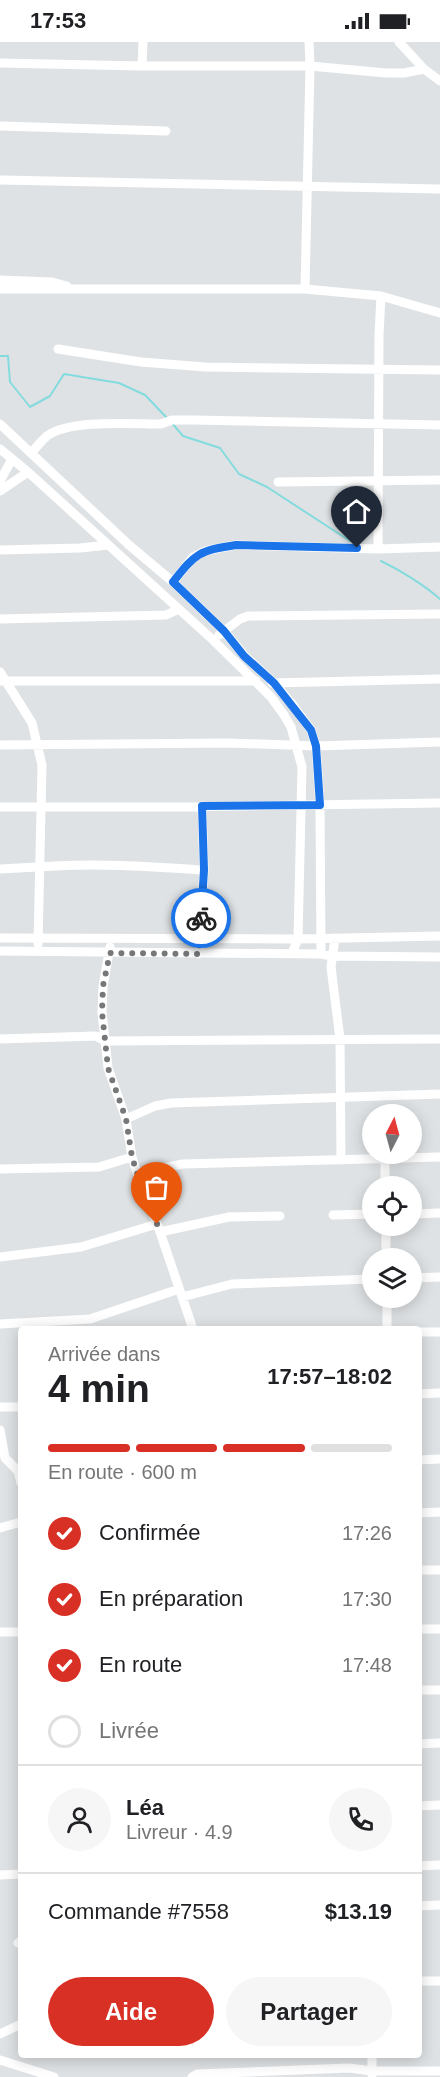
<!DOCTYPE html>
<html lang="fr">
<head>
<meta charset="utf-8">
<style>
  :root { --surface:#fff; --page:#f6f6f6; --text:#202124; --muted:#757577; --line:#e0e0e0; --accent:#d93025 }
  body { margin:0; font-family:Helvetica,sans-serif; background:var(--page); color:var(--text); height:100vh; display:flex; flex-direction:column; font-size:22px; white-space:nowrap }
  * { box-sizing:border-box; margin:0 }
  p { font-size:20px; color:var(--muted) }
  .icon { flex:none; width:33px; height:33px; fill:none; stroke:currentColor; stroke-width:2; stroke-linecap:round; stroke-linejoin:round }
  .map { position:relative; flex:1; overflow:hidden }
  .side { position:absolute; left:18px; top:1284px; width:404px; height:732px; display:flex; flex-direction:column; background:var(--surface); border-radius:6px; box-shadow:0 3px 15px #0003 }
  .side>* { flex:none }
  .needle { width:39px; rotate:6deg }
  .fabs { position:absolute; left:362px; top:1062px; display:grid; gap:12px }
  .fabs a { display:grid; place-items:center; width:60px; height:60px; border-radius:50%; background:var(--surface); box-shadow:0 3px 15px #0003; font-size:30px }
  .pin { position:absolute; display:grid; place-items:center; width:51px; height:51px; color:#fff; margin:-62px -26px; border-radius:50% 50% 50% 0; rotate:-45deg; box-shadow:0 0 6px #0007 }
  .pin .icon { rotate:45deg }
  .courier { position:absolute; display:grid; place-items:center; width:60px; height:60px; margin:-30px; border:4px solid #1a73e8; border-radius:50%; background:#fff; color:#222; box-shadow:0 2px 8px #0007 }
  .overview em { font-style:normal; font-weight:700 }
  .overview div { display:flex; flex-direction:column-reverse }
  .overview { display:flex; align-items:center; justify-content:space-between; height:102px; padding:0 30px }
  h1 { font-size:39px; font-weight:700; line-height:45px }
  .bar { display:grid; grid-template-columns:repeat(4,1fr); gap:9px 6px; align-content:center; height:72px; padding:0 30px }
  .bar i { height:8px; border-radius:4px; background:var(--line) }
  .bar .current { background:var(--accent) }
  .bar p { grid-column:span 4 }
  .line { display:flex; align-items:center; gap:15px; padding:0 30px; border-top:2px solid var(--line) }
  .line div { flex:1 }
  .round { display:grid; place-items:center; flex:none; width:63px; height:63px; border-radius:32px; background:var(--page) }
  ol { padding:0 30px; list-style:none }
  li { display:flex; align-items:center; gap:18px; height:66px }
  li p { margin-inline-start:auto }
  li .icon { padding:6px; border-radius:50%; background:var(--accent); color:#fff; stroke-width:4 }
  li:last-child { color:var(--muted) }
  li i { width:33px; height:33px; border:3px solid var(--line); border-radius:50% }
  .button { display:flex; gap:12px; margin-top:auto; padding:12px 30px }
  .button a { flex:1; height:69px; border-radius:36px; background:var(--accent); color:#fff; font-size:24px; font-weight:700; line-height:69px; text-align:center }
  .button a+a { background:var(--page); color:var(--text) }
  .status { display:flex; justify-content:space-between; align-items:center; height:42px; padding:0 30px; background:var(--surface); direction:ltr }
  .status svg { height:16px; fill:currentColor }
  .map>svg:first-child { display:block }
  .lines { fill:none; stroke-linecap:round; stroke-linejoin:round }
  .stream { stroke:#84dbde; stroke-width:2 }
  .minor { stroke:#fff; stroke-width:9 }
  .done { stroke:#757778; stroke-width:6; stroke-dasharray:0 10.8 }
  .route { stroke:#1a73e8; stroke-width:8 }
</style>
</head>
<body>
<div class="status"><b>17:53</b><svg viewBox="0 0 49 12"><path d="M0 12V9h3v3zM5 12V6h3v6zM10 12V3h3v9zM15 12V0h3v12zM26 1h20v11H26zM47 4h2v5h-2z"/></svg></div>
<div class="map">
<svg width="440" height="2035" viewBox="0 0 440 2035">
  <rect width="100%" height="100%" fill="#dfe2e4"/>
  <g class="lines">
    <path class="stream" d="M 0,314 L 8,314 L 10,340 L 30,365 L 50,354 L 64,332 L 119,341 L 145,353 L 167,376
      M 171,380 L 183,394 L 220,406 L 239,432 L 267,445 L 350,499
      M 381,519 C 400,528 424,543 440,557"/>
    <path class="minor" d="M 399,0 L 424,27 L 440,39
      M 0,21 L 142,24 L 310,24 L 386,31 L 404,31 L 424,27
      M 142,24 L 143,0
      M 0,84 L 166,89
      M 0,138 L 440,147
      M 0,238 L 52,240 L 67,244
      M 0,247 L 305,247 L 381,254 L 440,271
      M 305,247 L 310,24 L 309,0
      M 58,307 L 141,320 L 205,325 L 440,328
      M 0,382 L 129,503 L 173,540 L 224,589 L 245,614 L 274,641 L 292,662 L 311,688 L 316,704 L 320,763 L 321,912
      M 0,407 L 28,430 L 213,598 L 271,655 L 284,673 L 291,685 L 302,725 L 298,897 L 292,911
      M 31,411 C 36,406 41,399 47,394 C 70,377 132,382 161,382 L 172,378 L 192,378 L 440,383
      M 0,439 L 12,417
      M 278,440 L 440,438
      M 0,449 L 28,430
      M 378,507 L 379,293 L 381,254
      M 0,508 L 80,506 L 108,503
      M 173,540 L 193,515 L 205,509 L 235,503 L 378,507 L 440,505
      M 0,577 L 166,573 L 177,568
      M 219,593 L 240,577 L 248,574 L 440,572
      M 0,630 L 32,681 L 42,723 L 38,902
      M 0,639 L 256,639
      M 272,641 L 440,637
      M 0,703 L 229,701 L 316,704 L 440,700
      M 0,765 L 166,765 L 440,761
      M 0,827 C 19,826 37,825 55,824 C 105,821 155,825 204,828
      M 0,896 L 298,897 L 440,894
      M 335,896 L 331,925 L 340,997 L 341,1118
      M 110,905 L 103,944 L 102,970 L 108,1026 L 126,1077 L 132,1115 L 137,1131 L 160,1190 L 193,1287
      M 0,909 L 321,912 L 332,914 L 440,915
      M 199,912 L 204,828 L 202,764
      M 0,997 L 96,994 L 105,999 L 440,997
      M 126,1077 L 155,1064 L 171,1061 L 440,1052
      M 385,1116 L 385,1144
      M 0,1127 L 99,1125 L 132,1115
      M 137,1131 L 183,1122 L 440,1115
      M 411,1172 L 440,1171
      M 333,1173 L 372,1172
      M 386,1184 L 386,1216
      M 160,1190 L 229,1175 L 280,1174
      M 0,1215 L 81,1205 L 157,1182
      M 411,1236 L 440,1235
      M 182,1255 L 232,1242 L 372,1237
      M 387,1256 L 387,1287
      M 0,1282 L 90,1277 L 179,1247
      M 418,1290 L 440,1290
      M 418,1352 L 440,1351
      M 0,1365 L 21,1365
      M 0,1388 L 5,1416 L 18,1429 L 21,1441
      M 418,1418 L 440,1417
      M 418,1471 L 440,1470
      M 0,1486 L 21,1480
      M 418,1528 L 440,1528
      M 418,1587 L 440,1587
      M 0,1590 L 21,1590
      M 418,1648 L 440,1648
      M 418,1702 L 440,1701
      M 418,1764 L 440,1763
      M 418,1824 L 440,1823
      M 0,1833 L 21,1832
      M 418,1864 L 440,1863
      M 18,1901 L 21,1899
      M 418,1939 L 440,1939
      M 0,1992 L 21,1982
      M 372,2013 L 372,2033
      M 0,2018 L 54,2035
      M 192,2035 L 197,2032 L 349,2026 L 372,2029 L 440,2029"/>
  </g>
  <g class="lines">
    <path class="done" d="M 157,1182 L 137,1131 L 132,1115 L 126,1077 L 108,1026 L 102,970 L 103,944 L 110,911 L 199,912 L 201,876"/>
    <path class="route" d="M 201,876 L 204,828 L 202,764 L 320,763 L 316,704 L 311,688 L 274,641 L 244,614 L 224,589 L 173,540 C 196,511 198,509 236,503 L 357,506"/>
  </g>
</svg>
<div class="fabs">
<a><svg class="needle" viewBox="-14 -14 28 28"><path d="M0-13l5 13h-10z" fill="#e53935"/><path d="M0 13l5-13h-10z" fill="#757577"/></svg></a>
<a><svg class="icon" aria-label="locate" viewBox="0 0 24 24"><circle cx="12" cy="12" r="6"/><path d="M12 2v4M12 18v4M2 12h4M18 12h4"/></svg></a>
<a><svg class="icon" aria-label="layers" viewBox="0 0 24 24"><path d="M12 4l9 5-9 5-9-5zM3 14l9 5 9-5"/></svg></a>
</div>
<div class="pin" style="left:157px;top:1182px;background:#ea580c"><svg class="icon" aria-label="bag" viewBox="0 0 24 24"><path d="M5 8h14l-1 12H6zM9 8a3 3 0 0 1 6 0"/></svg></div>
<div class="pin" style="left:357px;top:506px;background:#1f2937"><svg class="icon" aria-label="home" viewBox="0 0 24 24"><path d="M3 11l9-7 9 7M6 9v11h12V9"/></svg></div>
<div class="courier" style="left:201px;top:876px"><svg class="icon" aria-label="bike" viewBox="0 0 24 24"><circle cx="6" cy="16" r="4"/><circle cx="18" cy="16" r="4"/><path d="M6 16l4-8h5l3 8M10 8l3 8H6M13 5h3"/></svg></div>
<section class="side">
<div class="overview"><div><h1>4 min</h1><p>Arrivée dans</p></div><em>17:57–18:02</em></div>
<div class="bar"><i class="current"></i><i class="current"></i><i class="current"></i><i></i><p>En route · 600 m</p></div>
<ol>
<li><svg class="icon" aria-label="check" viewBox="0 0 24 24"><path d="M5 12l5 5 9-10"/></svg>Confirmée<p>17:26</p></li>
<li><svg class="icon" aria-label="check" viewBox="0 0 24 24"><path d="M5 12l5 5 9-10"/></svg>En préparation<p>17:30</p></li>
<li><svg class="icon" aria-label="check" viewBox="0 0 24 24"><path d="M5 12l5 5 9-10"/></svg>En route<p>17:48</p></li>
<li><i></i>Livrée</li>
</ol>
<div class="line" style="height:108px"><a class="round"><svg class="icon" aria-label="person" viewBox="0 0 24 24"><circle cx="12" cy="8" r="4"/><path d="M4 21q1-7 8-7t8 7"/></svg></a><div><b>Léa</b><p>Livreur · 4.9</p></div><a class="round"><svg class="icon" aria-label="phone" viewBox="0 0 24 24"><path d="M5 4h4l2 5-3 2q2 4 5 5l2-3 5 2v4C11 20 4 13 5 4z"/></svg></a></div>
<div class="line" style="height:78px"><div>Commande #7558</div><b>$13.19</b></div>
<div class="button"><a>Aide</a><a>Partager</a></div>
</section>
</div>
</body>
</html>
